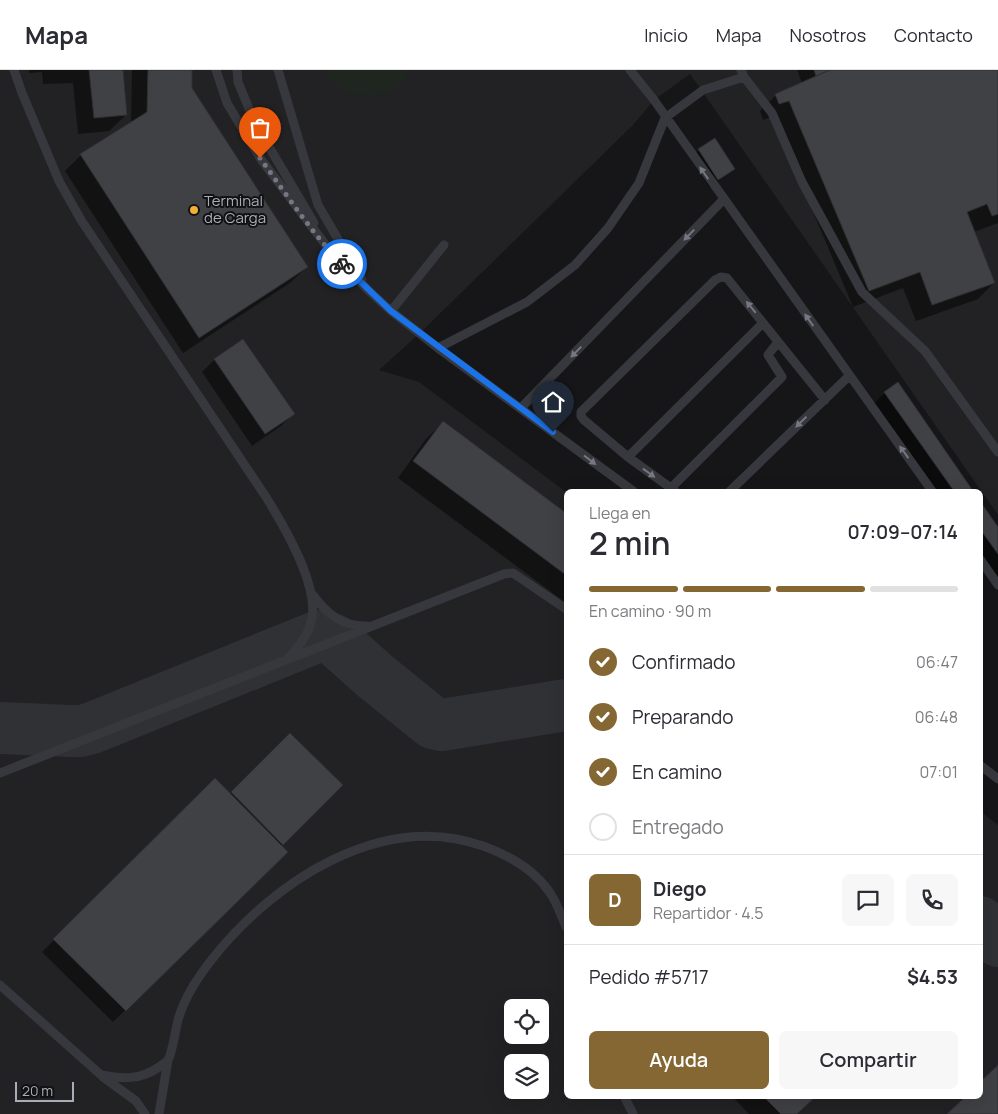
<!DOCTYPE html>
<html lang="es">
<head>
<meta charset="utf-8">
<style>
  :root { --surface:#fff; --page:#f7f7f7; --text:#2b2b33; --muted:#7c7c81; --line:#e1e1e2; --accent:#856733 }
  body { margin:0; font-family:Manrope,sans-serif; background:var(--page); color:var(--text); height:100vh; display:flex; flex-direction:column; font-size:19px; white-space:nowrap }
  * { box-sizing:border-box; margin:0 }
  p { font-size:16px; color:var(--muted) }
  .icon { flex:none; width:28px; height:28px; fill:none; stroke:currentColor; stroke-width:2; stroke-linecap:round; stroke-linejoin:round }
  .map { position:relative; flex:1; overflow:hidden }
  .side { position:absolute; left:564px; top:419px; width:419px; height:610px; display:flex; flex-direction:column; background:var(--surface); border-radius:8px; box-shadow:0 5px 20px #0002 }
  .side>* { flex:none }
  .controls { position:absolute; left:504px; top:929px; display:grid; gap:10px }
  .controls a { display:grid; place-items:center; width:45px; height:45px; border-radius:8px; background:var(--surface); box-shadow:0 5px 20px #0002; font-size:25px }
  .scale { position:absolute; left:15px; bottom:12px; width:59px; box-sizing:border-box; padding-left:5px; border:2px solid #a8adb8; border-top:0; font-size:14px; line-height:18px; white-space:nowrap; color:#a8adb8; -webkit-text-stroke:4px #111113; paint-order:stroke }
  .pin { position:absolute; display:grid; place-items:center; width:42px; height:42px; color:#fff; margin:-51px -21px; border-radius:50% 50% 50% 0; rotate:-45deg; box-shadow:0 0 5px #0007 }
  .pin .icon { rotate:45deg }
  .courier { position:absolute; display:grid; place-items:center; width:50px; height:50px; margin:-25px; border:4px solid #1a73e8; border-radius:50%; background:#fff; color:#222; box-shadow:0 1px 6px #0007 }
  .headline em { font-style:normal; font-weight:600 }
  .headline div { display:flex; flex-direction:column-reverse }
  .headline { display:flex; align-items:center; justify-content:space-between; height:85px; padding:0 25px }
  h1 { font-size:32px; font-weight:600; line-height:38px }
  .bar { display:grid; grid-template-columns:repeat(4,1fr); gap:8px 5px; align-content:center; height:60px; padding:0 25px }
  .bar i { height:6px; border-radius:4px; background:var(--line) }
  .bar .current { background:var(--accent) }
  .bar p { grid-column:span 4 }
  .line { display:flex; align-items:center; gap:12px; padding:0 25px; border-top:1px solid var(--line) }
  .line div { flex:1 }
  .round { display:grid; place-items:center; flex:none; width:52px; height:52px; border-radius:8px; background:var(--page) }
  ol { padding:0 25px; list-style:none }
  li { display:flex; align-items:center; gap:15px; height:55px }
  li p { margin-inline-start:auto }
  li .icon { padding:5px; border-radius:50%; background:var(--accent); color:#fff; stroke-width:4 }
  li:last-child { color:var(--muted) }
  li i { width:28px; height:28px; border:2px solid var(--line); border-radius:50% }
  .button { display:flex; gap:10px; margin-top:auto; padding:10px 25px }
  .button a { flex:1; height:58px; border-radius:8px; background:var(--accent); color:#fff; font-size:20px; font-weight:600; line-height:58px; text-align:center }
  .button a+a { background:var(--page); color:var(--text) }
  header { display:flex; align-items:center; gap:30px; box-sizing:border-box; height:70px; padding:0 25px; background:var(--surface); border-bottom:1px solid var(--line) }
  header strong { font-size:24px }
  nav { display:flex; gap:28px; margin-inline-start:auto; font-size:18px }
  .map>svg:first-child { display:block }
  .built { fill:#222225; fill-rule:evenodd }
  .green { fill:#1e261f }
  .shadow { fill:#0007 }
  .lines { fill:none; stroke-linecap:round; stroke-linejoin:round }
  .taxiway { stroke:#303135; stroke-width:52 }
  .building { fill:#404145; stroke:#303034 }
  .service { stroke:#37383d; stroke-width:9 }
  .oneway { fill:#757881 }
  .done { stroke:#757880; stroke-width:5; stroke-dasharray:0 9 }
  .route { stroke:#1a73e8; stroke-width:6 }
  .poi-dot { fill:#f2b134; stroke:#111113; stroke-width:2 }
  .labels { text-anchor:middle; stroke-width:4; stroke-linejoin:round; paint-order:stroke }
  .poi-label { font-size:15px; fill:#a8adb8; stroke:#111113; text-anchor:start }
</style>
</head>
<body>
<header>
<strong>Mapa</strong>
<nav><a>Inicio</a><a>Mapa</a><a>Nosotros</a><a>Contacto</a></nav>
</header>
<div class="map">
<svg width="998" height="1044" viewBox="0 0 998 1044">
  <rect width="100%" height="100%" fill="#161618"/>
  <path class="built" d="M 0,0 L 998,0 L 998,445 L 690,4 L 654,30 L 633,55 L 420,263 L 379,300 L 419,312 L 566,422 L 566,1026 L 980,1026 L 980,741 L 998,755 L 998,1044 L 0,1044 ZM 512,938 L 540,938 L 540,965 L 512,965 ZM 512,992 L 540,992 L 540,1020 L 512,1020 Z"/>
  <path class="green" d="M 324,0 L 411,0 C 395,34 340,33 324,0 Z"/>
  <path class="shadow" d="M 29,0 L 124,0 L 122,2 L 126,45 L 109,61 L 78,64 L 73,13 L 43,14 L 42,2 L 29,3 Z
    M 132,0 L 191,0 L 191,18 L 307,197 L 290,213 L 183,283 L 65,101 L 81,85 L 131,53 Z
    M 797,0 L 998,0 L 998,153 L 974,162 L 994,213 L 978,229 L 916,251 L 903,218 L 853,237 L 773,46 L 763,50 L 760,41 L 776,25 L 802,13 Z
    M 699,80 L 733,98 L 725,106 L 709,117 L 691,88 Z
    M 243,271 L 293,344 L 281,356 L 252,376 L 202,302 L 214,290 Z
    M 898,314 L 972,421 L 933,421 L 872,335 L 885,323 Z
    M 443,353 L 566,445 L 566,533 L 398,408 L 426,369 Z
    M 980,433 L 998,460 L 998,514 L 980,488 Z
    M 290,665 L 342,715 L 281,776 L 286,782 L 113,952 L 42,882 L 215,710 L 230,724 Z
    M 732,1026 L 815,1026 L 796,1044 L 749,1044 Z"/>
  <g class="lines">
    <path class="taxiway" d="M 0,658 L 70,661 L 81,661 L 92,658 L 319,566 L 332,569 L 338,573 L 375,606 L 433,653 L 442,655 L 566,635
      M 980,852 L 998,871"/>
  </g>
  <path class="building" d="M 89,0 L 123,0 L 127,45 L 94,48 Z
    M 148,0 L 192,0 L 192,18 L 308,197 L 199,268 L 80,84 L 147,42 Z
    M 814,0 L 830,0 L 816,6 Z
    M 830,0 L 998,0 L 998,144 L 992,146 L 987,134 L 967,142 L 995,213 L 932,235 L 920,202 L 869,221 L 789,31 L 779,34 L 775,24 Z
    M 715,68 L 735,99 L 718,110 L 698,79 Z
    M 243,269 L 295,344 L 265,364 L 214,289 Z
    M 898,312 L 973,421 L 954,421 L 884,322 Z
    M 443,351 L 566,443 L 566,505 L 413,391 Z
    M 980,431 L 998,457 L 998,484 L 980,459 Z
    M 290,663 L 343,715 L 283,775 L 231,722 Z
    M 215,708 L 288,782 L 126,941 L 53,869 Z
    M 998,995 L 998,1044 L 947,1044 L 966,1026 L 980,1026 L 980,1012 Z
    M 763,1026 L 816,1026 L 797,1044 L 781,1044 Z"/>
  <g class="lines">
    <path class="service" d="M 14,0 L 22,23 L 59,111 L 81,150 L 266,427 C 284,456 321,518 311,552 C 307,568 297,579 286,590
      M 216,0 L 227,33 L 260,88 L 331,182 L 369,221 L 391,241 L 438,278 L 633,421
      M 237,0 L 238,12 L 255,53 L 314,153
      M 278,0 L 318,135 L 362,210
      M 630,0 L 654,30 L 932,421
      M 741,0 L 744,7 L 772,43 L 802,112 L 862,222 L 925,281 L 998,382
      M 391,241 L 444,175
      M 438,278 L 527,232 L 575,195 L 608,158 L 639,113 L 665,48 L 703,20 L 744,7
      M 521,338 L 723,130
      M 628,387 L 763,253
      M 671,418 L 782,307 L 768,285 L 778,272
      M 675,421 L 628,387 L 584,350 L 581,346 L 581,342 L 715,210 L 721,207 L 727,208 L 825,330
      M 730,421 L 849,306
      M 980,489 L 998,515
      M 312,524 C 326,543 342,557 367,556
      M 980,695 L 998,709
      M 0,703 L 504,504 L 513,503 L 566,539
      M 0,915 L 101,1005 C 122,1009 141,1010 159,997 C 161,995 166,993 168,990 C 172,984 176,958 178,950 C 185,926 198,907 213,888 C 274,811 382,740 483,776 C 508,785 532,798 548,820 C 556,830 561,845 566,857
      M 103,1007 L 136,1031 L 145,1044
      M 624,1026 L 633,1044
      M 159,1044 L 168,990"/>
  </g>
  <defs><path id="oneway-solid" d="M-6-.8H1V-3.2L6.5 0L1 3.2V.8H-6Z" transform="scale(1.25)"/></defs>
  <g class="oneway">
    <use href="#oneway-solid" transform="translate(704 103) rotate(-125)"/>
    <use href="#oneway-solid" transform="translate(689 165) rotate(134)"/>
    <use href="#oneway-solid" transform="translate(751 237) rotate(-129)"/>
    <use href="#oneway-solid" transform="translate(809 250) rotate(-125)"/>
    <use href="#oneway-solid" transform="translate(576 282) rotate(134)"/>
    <use href="#oneway-solid" transform="translate(801 352) rotate(136)"/>
    <use href="#oneway-solid" transform="translate(904 382) rotate(-126)"/>
    <use href="#oneway-solid" transform="translate(590 390) rotate(37)"/>
    <use href="#oneway-solid" transform="translate(649 403) rotate(36)"/>
  </g>
  <g class="lines">
    <path class="done" d="M 260,88 C 286,124 311,162 342,194"/>
    <path class="route" d="M 342,194 L 391,241 L 553,362"/>
  </g>
  <circle class="poi-dot" cx="194" cy="140" r="5"/>
  <g class="labels">
    <g class="poi-label">
      <text x="204" y="136">Terminal<tspan x="204" dy="17">de Carga</tspan></text>
    </g>
  </g>
</svg>
<div class="controls">
<a><svg class="icon" aria-label="locate" viewBox="0 0 24 24"><circle cx="12" cy="12" r="6"/><path d="M12 2v4M12 18v4M2 12h4M18 12h4"/></svg></a>
<a><svg class="icon" aria-label="layers" viewBox="0 0 24 24"><path d="M12 4l9 5-9 5-9-5zM3 14l9 5 9-5"/></svg></a>
</div>
<div class="scale">20 m</div>
<div class="pin" style="left:260px;top:88px;background:#ea580c"><svg class="icon" aria-label="bag" viewBox="0 0 24 24"><path d="M5 8h14l-1 12H6zM9 8a3 3 0 0 1 6 0"/></svg></div>
<div class="pin" style="left:553px;top:362px;background:#1f2937"><svg class="icon" aria-label="home" viewBox="0 0 24 24"><path d="M3 11l9-7 9 7M6 9v11h12V9"/></svg></div>
<div class="courier" style="left:342px;top:194px"><svg class="icon" aria-label="bike" viewBox="0 0 24 24"><circle cx="6" cy="16" r="4"/><circle cx="18" cy="16" r="4"/><path d="M6 16l4-8h5l3 8M10 8l3 8H6M13 5h3"/></svg></div>
<section class="side">
<div class="headline"><div><h1>2 min</h1><p>Llega en</p></div><em>07:09–07:14</em></div>
<div class="bar"><i class="current"></i><i class="current"></i><i class="current"></i><i></i><p>En camino · 90 m</p></div>
<ol>
<li><svg class="icon" aria-label="check" viewBox="0 0 24 24"><path d="M5 12l5 5 9-10"/></svg>Confirmado<p>06:47</p></li>
<li><svg class="icon" aria-label="check" viewBox="0 0 24 24"><path d="M5 12l5 5 9-10"/></svg>Preparando<p>06:48</p></li>
<li><svg class="icon" aria-label="check" viewBox="0 0 24 24"><path d="M5 12l5 5 9-10"/></svg>En camino<p>07:01</p></li>
<li><i></i>Entregado</li>
</ol>
<div class="line" style="height:90px"><b class="round" style="background:var(--accent);color:#fff">D</b><div><b>Diego</b><p>Repartidor · 4.5</p></div><a class="round"><svg class="icon" aria-label="chat" viewBox="0 0 24 24"><path d="M4 5h16v11H9l-5 4z"/></svg></a><a class="round"><svg class="icon" aria-label="phone" viewBox="0 0 24 24"><path d="M5 4h4l2 5-3 2q2 4 5 5l2-3 5 2v4C11 20 4 13 5 4z"/></svg></a></div>
<div class="line" style="height:65px"><div>Pedido #5717</div><b>$4.53</b></div>
<div class="button"><a>Ayuda</a><a>Compartir</a></div>
</section>
</div>
</body>
</html>
